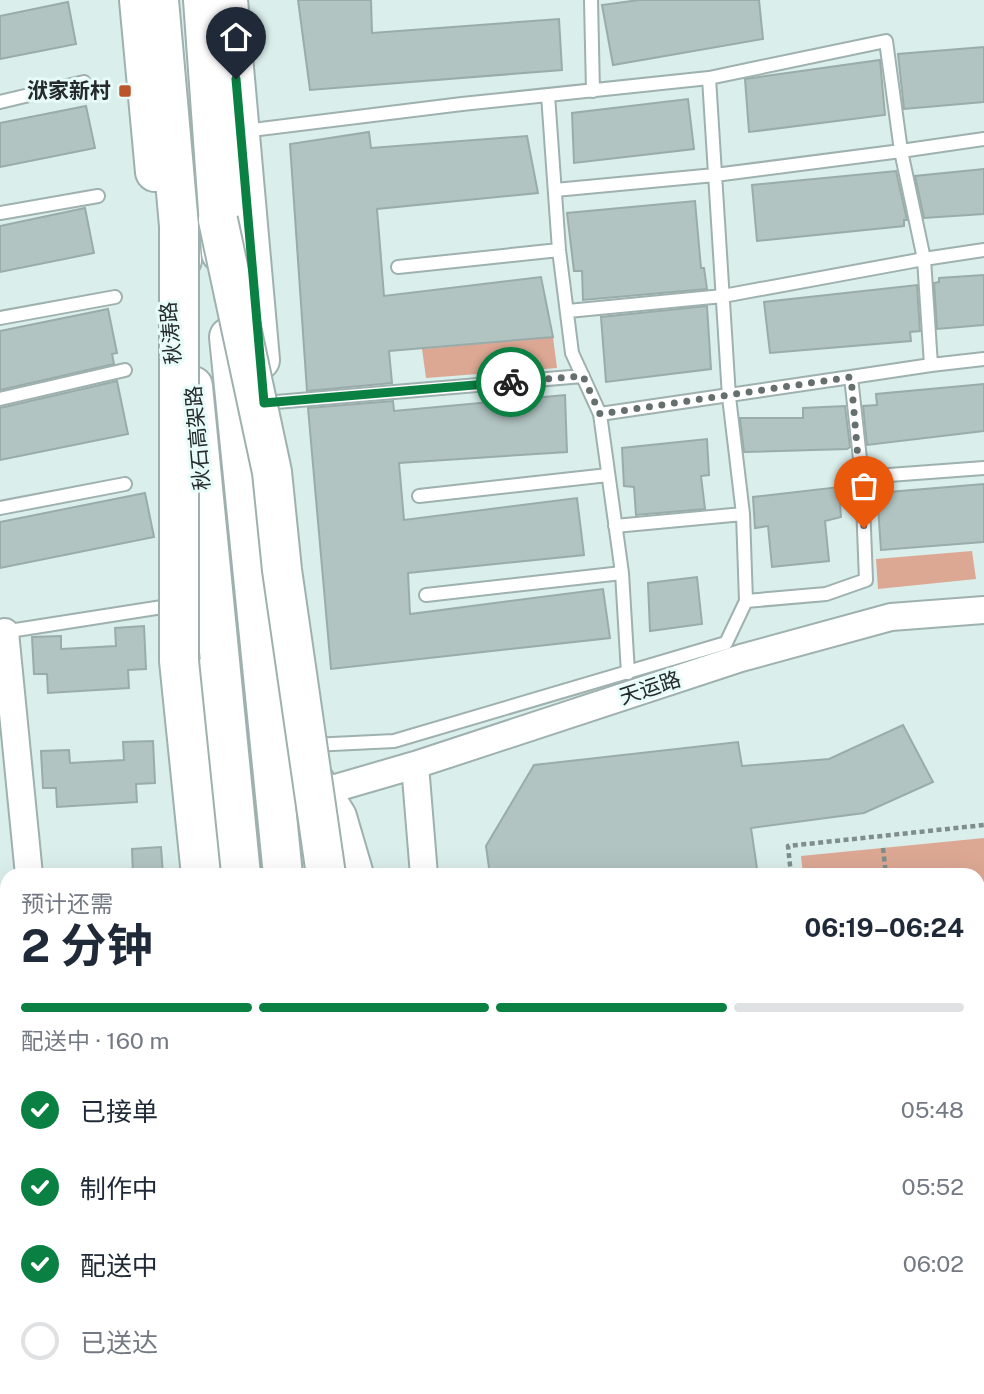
<!DOCTYPE html>
<html lang="zh">
<head>
<meta charset="utf-8">
<style>
  :root { --surface:#fff; --page:#f2f2f3; --text:#1f2937; --muted:#747a83; --line:#e0e1e3; --accent:#0b8043 }
  body { margin:0; font-family:"Public Sans","Noto Sans SC",sans-serif; background:var(--page); color:var(--text); height:100vh; display:flex; flex-direction:column; font-size:26px; white-space:nowrap }
  * { box-sizing:border-box; margin:0 }
  p { font-size:23px; color:var(--muted) }
  .icon { flex:none; width:38px; height:38px; fill:none; stroke:currentColor; stroke-width:2; stroke-linecap:round; stroke-linejoin:round }
  .map { position:relative; flex:1; overflow:hidden }
  .details { position:absolute; left:0px; top:868px; width:985px; height:527px; display:flex; flex-direction:column; background:var(--surface); border-radius:21px 21px 0 0; box-shadow:0 7px 28px #0002 }
  .details>* { flex:none }
  .pin { position:absolute; display:grid; place-items:center; width:60px; height:60px; color:#fff; margin:-72px -30px; border-radius:50% 50% 50% 0; rotate:-45deg; box-shadow:0 0 7px #0007 }
  .pin .icon { rotate:45deg }
  .courier { position:absolute; display:grid; place-items:center; width:70px; height:70px; margin:-35px; border:5px solid #0b8043; border-radius:50%; background:#fff; color:#222; box-shadow:0 2px 9px #0007 }
  .summary em { font-style:normal; font-weight:700 }
  .summary div { display:flex; flex-direction:column-reverse }
  .summary { display:flex; align-items:center; justify-content:space-between; height:119px; padding:0 21px }
  h1 { font-size:46px; font-weight:700; line-height:52px }
  .bar { display:grid; grid-template-columns:repeat(4,1fr); gap:10px 7px; align-content:center; height:84px; padding:0 21px }
  .bar i { height:9px; border-radius:5px; background:var(--line) }
  .bar .current { background:var(--accent) }
  .bar p { grid-column:span 4 }
  ol { padding:0 21px; list-style:none }
  li { display:flex; align-items:center; gap:21px; height:77px }
  li p { margin-inline-start:auto }
  li .icon { padding:7px; border-radius:50%; background:var(--accent); color:#fff; stroke-width:4 }
  li:last-child { color:var(--muted) }
  li i { width:38px; height:38px; border:4px solid var(--line); border-radius:50% }
  .map>svg:first-child { display:block }
  .green { fill:#dca894 }
  .water { fill:#d78a6d }
  .lines { fill:none; stroke-linecap:round; stroke-linejoin:round }
  .ferry { stroke:#4e1d08; stroke-width:2; stroke-dasharray:9 7; stroke-linecap:butt }
  .building { fill:#b1c4c2; stroke:#99acaa; stroke-width:2 }
  .lane-casing { stroke:#9eb1af; stroke-width:16 }
  .street-casing { stroke:#9eb1af; stroke-width:30 }
  .primary-casing { stroke:#9eb1af; stroke-width:42 }
  .highway-casing { stroke:#9eb1af; stroke-width:42 }
  .path { stroke:#7f8d8b; stroke-width:4.5; stroke-dasharray:5 3.5; stroke-linecap:butt }
  .lane { stroke:#fff; stroke-width:12 }
  .street { stroke:#fff; stroke-width:26 }
  .primary { stroke:#fff; stroke-width:38 }
  .highway { stroke:#fff; stroke-width:38 }
  .primary-bridge-casing { stroke:#9eb1af; stroke-width:42; stroke-linecap:butt }
  .highway-bridge-casing { stroke:#9eb1af; stroke-width:42; stroke-linecap:butt }
  .primary-bridge { stroke:#fff; stroke-width:38 }
  .highway-bridge { stroke:#fff; stroke-width:38 }
  .done { stroke:#646f6e; stroke-width:7; stroke-dasharray:0 12.6 }
  .route { stroke:#0b8043; stroke-width:9 }
  .poi-dot { fill:#bc552b; stroke:#e7fbf9; stroke-width:2.5 }
  .labels { text-anchor:middle; stroke-width:6; stroke-linejoin:round; paint-order:stroke }
  .poi-label { font-size:21px; font-weight:bold; fill:#242b2a; stroke:#e7fbf9; text-anchor:end }
  .street-label { font-size:21px; fill:#242b2a; stroke:#e7fbf9 }
</style>
</head>
<body>
<div class="map">
<svg width="984" height="1394" viewBox="0 0 984 1394">
  <rect width="100%" height="100%" fill="#daeeeb"/>
  <path class="green" d="M 553,337 L 557,368 L 426,378 L 422,349 Z
    M 972,551 L 976,579 L 878,589 L 876,559 Z
    M 984,838 L 984,1066 L 978,1067 L 978,875 L 803,875 L 801,856 Z
    M 984,1189 L 984,1394 L 0,1394 L 0,1321 L 7,1320 L 7,1388 L 978,1388 L 978,1190 Z"/>
  <path class="water" d="M 984,1333 L 984,1394 L 534,1394 L 580,1388 L 978,1388 L 978,1334 Z"/>
  <g class="lines">
    <path class="ferry" d="M 978,1349 L 984,1346
      M 898,1394 L 909,1388"/>
  </g>
  <path class="building" d="M 298,0 L 371,0 L 372,33 L 559,19 L 562,70 L 310,90 Z
    M 639,0 L 759,0 L 763,39 L 613,65 L 602,5 Z
    M 68,2 L 76,44 L 0,59 L 0,16 Z
    M 984,47 L 984,102 L 904,109 L 898,54 Z
    M 880,60 L 885,115 L 749,132 L 745,79 Z
    M 688,99 L 694,149 L 574,163 L 572,113 Z
    M 86,106 L 95,148 L 0,167 L 0,123 Z
    M 369,132 L 371,148 L 527,136 L 538,193 L 377,209 L 384,296 L 541,277 L 553,337 L 389,351 L 392,383 L 307,391 L 290,144 Z
    M 984,169 L 984,214 L 924,218 L 915,176 Z
    M 896,171 L 907,220 L 904,220 L 904,226 L 757,241 L 752,185 Z
    M 695,201 L 701,268 L 704,268 L 707,289 L 583,300 L 582,271 L 574,271 L 567,213 Z
    M 85,208 L 94,253 L 0,272 L 0,226 Z
    M 984,275 L 984,325 L 937,329 L 934,283 L 939,282 L 939,278 Z
    M 917,285 L 920,331 L 910,332 L 911,341 L 770,353 L 764,302 Z
    M 707,306 L 711,369 L 606,382 L 601,317 Z
    M 108,309 L 117,353 L 112,354 L 114,364 L 0,390 L 0,331 Z
    M 117,381 L 128,434 L 0,460 L 0,408 Z
    M 984,384 L 984,431 L 867,445 L 863,406 L 877,405 L 876,394 Z
    M 565,395 L 567,452 L 399,463 L 404,520 L 577,498 L 584,555 L 408,573 L 410,614 L 603,589 L 610,638 L 331,669 L 308,408 L 393,401 L 394,411 Z
    M 845,406 L 850,447 L 847,449 L 744,452 L 740,418 L 803,418 L 803,408 Z
    M 707,439 L 709,475 L 701,476 L 705,509 L 636,515 L 634,487 L 624,486 L 622,448 Z
    M 984,484 L 984,542 L 881,550 L 877,493 Z
    M 839,487 L 841,517 L 825,521 L 829,561 L 772,567 L 768,526 L 755,528 L 753,497 Z
    M 145,493 L 154,537 L 0,568 L 0,522 Z
    M 697,577 L 702,624 L 650,631 L 648,583 Z
    M 144,626 L 146,669 L 128,670 L 129,688 L 48,693 L 47,674 L 34,674 L 32,637 L 61,636 L 61,649 L 116,646 L 115,628 Z
    M 903,725 L 933,782 L 864,813 L 751,828 L 758,875 L 490,875 L 486,846 L 534,765 L 738,742 L 742,766 L 829,759 Z
    M 153,741 L 155,783 L 136,784 L 137,802 L 57,807 L 56,788 L 43,788 L 41,751 L 69,750 L 70,763 L 124,760 L 123,742 Z
    M 161,847 L 163,875 L 133,875 L 132,849 Z"/>
  <g class="lines">
    <g class="lane-casing">
      <path id="lane" d="M 591,0 L 593,91
        M 548,95 L 559,250 L 572,353 L 600,414
        M 0,102 L 84,82
        M 244,131 L 462,104 L 709,78 L 886,41 L 901,151 L 715,175 L 555,190
        M 984,139 L 901,151 L 924,259 L 984,250
        M 0,213 L 98,196
        M 398,267 L 559,250
        M 568,311 L 723,296 L 924,259 L 931,365 L 851,377
        M 0,318 L 115,297
        M 931,365 L 984,359
        M 0,399 L 125,370
        M 264,403 L 583,376
        M 862,477 L 984,468
        M 419,496 L 608,475
        M 0,508 L 125,484
        M 615,526 L 743,514
        M 426,595 L 622,573
        M 3,632 L 175,605
        M 628,673 L 622,573 L 600,414 L 851,377 L 862,477 L 866,580 L 826,594 L 746,601
        M 312,745 L 394,741 L 726,643 L 746,601 L 743,514 L 729,397 L 709,78
        M 0,1086 L 7,1085"/>
    </g>
    <g class="street-casing">
      <path id="street" d="M 5,632 L 29,875
        M 415,765 L 424,875
        M 322,792 L 415,765 L 741,658 L 891,617 L 984,610
        M 0,1154 L 6,1224"/>
    </g>
    <g class="primary-casing">
      <path id="primary" d="M 139,0 L 155,172
        M 228,0 L 260,360
        M 204,678 L 221,875
        M 309,772 L 337,817 L 354,875
        M 233,1388 L 234,1394"/>
    </g>
    <g class="highway-casing">
      <path id="highway" d="M 159,0 L 182,260
        M 203,0 L 221,253
        M 229,337 L 283,875
        M 193,386 L 241,875
        M 266,1388 L 266,1394
        M 333,1388 L 333,1394
        M 374,1388 L 375,1394"/>
    </g>
    <path class="path" d="M 883,848 L 886,875
      M 791,875 L 788,846 L 984,825
      M 978,907 L 984,906
      M 978,1083 L 984,1082
      M 978,1209 L 984,1207
      M 978,1320 L 984,1320"/>
    <use href="#lane" class="lane"/>
    <use href="#street" class="street"/>
    <use href="#primary" class="primary"/>
    <use href="#highway" class="highway"/>
    <g class="primary-bridge-casing">
      <path id="primary-bridge" d="M 403,1388 L 404,1394"/>
    </g>
    <g class="highway-bridge-casing">
      <path id="highway-bridge" d="M 218,220 L 272,472 L 282,570 L 326,875
        M 179,226 L 179,661 L 201,875"/>
    </g>
    <use href="#primary-bridge" class="primary-bridge"/>
    <use href="#highway-bridge" class="highway-bridge"/>
  </g>
  <g class="lines">
    <path class="done" d="M 511,382 L 583,376 L 600,414 L 851,377 L 864,528"/>
    <path class="route" d="M 236,79 L 264,403 L 511,382"/>
  </g>
  <rect class="poi-dot" x="118" y="84" width="14" height="14" rx="3.5"/>
  <g class="labels">
    <g class="poi-label">
      <text x="111" y="98">洑家新村</text>
    </g>
    <g class="street-label">
      <text transform="translate(171 333) rotate(-95)" y="7">秋涛路</text>
      <text transform="translate(198 438) rotate(-95)" y="7">秋石高架路</text>
      <text transform="translate(650 688) rotate(-18)" y="7">天运路</text>
    </g>
  </g>
</svg>
<div class="pin" style="left:864px;top:528px;background:#ea580c"><svg class="icon" aria-label="bag" viewBox="0 0 24 24"><path d="M5 8h14l-1 12H6zM9 8a3 3 0 0 1 6 0"/></svg></div>
<div class="pin" style="left:236px;top:79px;background:#1f2937"><svg class="icon" aria-label="home" viewBox="0 0 24 24"><path d="M3 11l9-7 9 7M6 9v11h12V9"/></svg></div>
<div class="courier" style="left:511px;top:382px"><svg class="icon" aria-label="bike" viewBox="0 0 24 24"><circle cx="6" cy="16" r="4"/><circle cx="18" cy="16" r="4"/><path d="M6 16l4-8h5l3 8M10 8l3 8H6M13 5h3"/></svg></div>
<section class="details">
<div class="summary"><div><h1>2 分钟</h1><p>预计还需</p></div><em>06:19–06:24</em></div>
<div class="bar"><i class="current"></i><i class="current"></i><i class="current"></i><i></i><p>配送中 · 160 m</p></div>
<ol>
<li><svg class="icon" aria-label="check" viewBox="0 0 24 24"><path d="M5 12l5 5 9-10"/></svg>已接单<p>05:48</p></li>
<li><svg class="icon" aria-label="check" viewBox="0 0 24 24"><path d="M5 12l5 5 9-10"/></svg>制作中<p>05:52</p></li>
<li><svg class="icon" aria-label="check" viewBox="0 0 24 24"><path d="M5 12l5 5 9-10"/></svg>配送中<p>06:02</p></li>
<li><i></i>已送达</li>
</ol>
</section>
</div>
</body>
</html>
